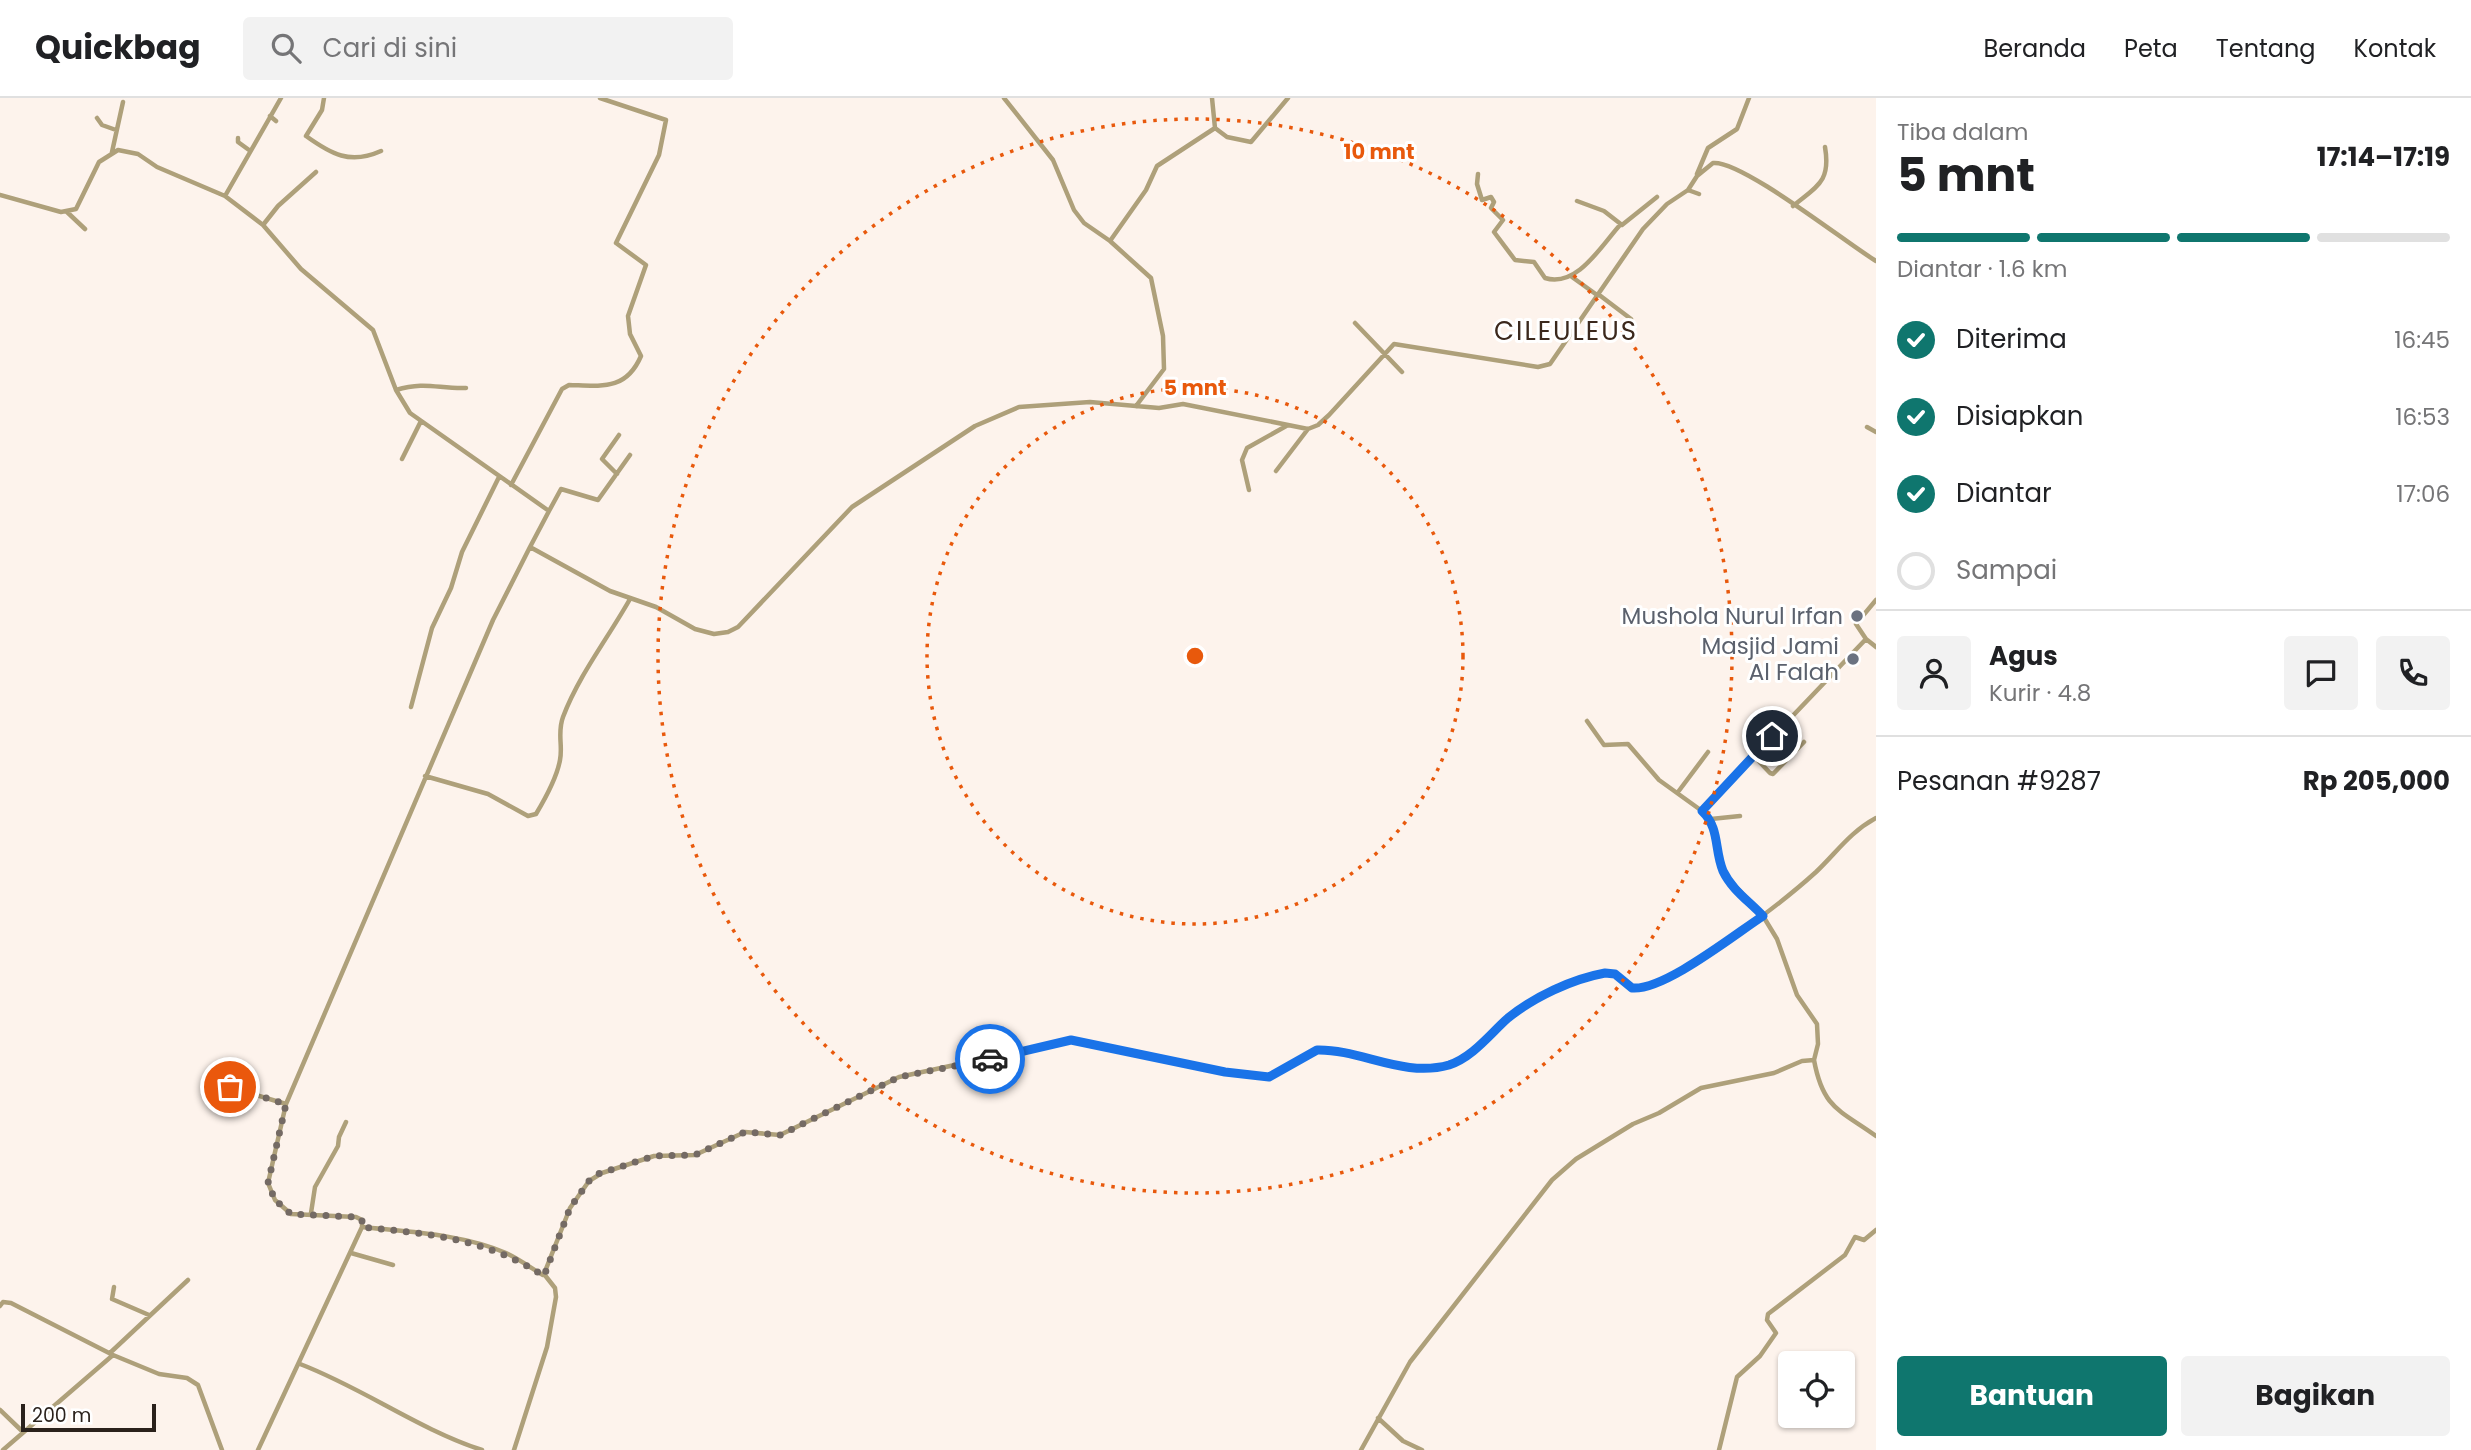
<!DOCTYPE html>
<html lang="id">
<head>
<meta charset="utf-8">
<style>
  :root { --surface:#fff; --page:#f2f2f2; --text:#202124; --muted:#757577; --line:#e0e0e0; --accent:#0f766e }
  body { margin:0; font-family:Poppins,sans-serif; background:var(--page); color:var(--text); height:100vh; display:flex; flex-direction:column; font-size:26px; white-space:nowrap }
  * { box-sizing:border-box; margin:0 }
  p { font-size:23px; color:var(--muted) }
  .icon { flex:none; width:38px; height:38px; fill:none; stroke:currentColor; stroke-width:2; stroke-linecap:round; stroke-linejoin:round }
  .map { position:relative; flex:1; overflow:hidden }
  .panel { display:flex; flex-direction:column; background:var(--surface); width:595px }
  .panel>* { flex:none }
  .controls { position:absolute; left:1778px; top:1253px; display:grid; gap:14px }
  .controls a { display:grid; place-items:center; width:77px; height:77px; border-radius:7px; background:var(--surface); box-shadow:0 2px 5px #0004; font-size:35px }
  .scale { position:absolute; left:21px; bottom:18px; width:135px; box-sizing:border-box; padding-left:7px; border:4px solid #2a211b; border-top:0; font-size:19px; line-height:24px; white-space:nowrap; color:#2a211b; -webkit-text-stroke:5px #fff; paint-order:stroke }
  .pin { position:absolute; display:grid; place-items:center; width:60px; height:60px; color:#fff; margin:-30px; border:4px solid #fff; border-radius:50%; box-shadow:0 2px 7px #0007 }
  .courier { position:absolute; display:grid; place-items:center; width:70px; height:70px; margin:-35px; border:5px solid #1a73e8; border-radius:50%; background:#fff; color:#222; box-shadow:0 2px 9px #0007 }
  .head em { font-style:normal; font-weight:700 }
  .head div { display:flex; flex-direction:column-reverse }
  .head { display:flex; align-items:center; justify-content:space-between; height:119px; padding:0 21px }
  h1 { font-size:46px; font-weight:700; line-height:52px }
  .bar { display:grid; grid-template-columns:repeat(4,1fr); gap:10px 7px; align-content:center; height:84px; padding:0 21px }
  .bar i { height:9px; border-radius:5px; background:var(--line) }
  .bar .selected { background:var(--accent) }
  .bar p { grid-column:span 4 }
  .line { display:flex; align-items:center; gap:18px; padding:0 21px; border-top:2px solid var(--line) }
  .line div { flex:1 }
  .round { display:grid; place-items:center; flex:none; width:74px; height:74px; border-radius:7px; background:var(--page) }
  ol { padding:0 21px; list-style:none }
  li { display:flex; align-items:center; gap:21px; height:77px }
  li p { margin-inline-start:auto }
  li .icon { padding:7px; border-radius:50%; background:var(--accent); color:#fff; stroke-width:4 }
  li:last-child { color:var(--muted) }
  li i { width:38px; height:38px; border:4px solid var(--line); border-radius:50% }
  .button { display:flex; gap:14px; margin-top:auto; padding:14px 21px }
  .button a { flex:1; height:80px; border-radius:7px; background:var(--accent); color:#fff; font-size:28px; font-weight:700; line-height:80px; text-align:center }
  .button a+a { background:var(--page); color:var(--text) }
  header { display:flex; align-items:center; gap:42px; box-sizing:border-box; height:98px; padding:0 35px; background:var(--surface); border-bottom:2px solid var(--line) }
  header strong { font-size:33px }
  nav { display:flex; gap:38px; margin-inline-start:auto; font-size:24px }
  .search { width:490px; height:63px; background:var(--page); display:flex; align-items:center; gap:18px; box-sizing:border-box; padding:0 24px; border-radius:7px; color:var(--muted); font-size:26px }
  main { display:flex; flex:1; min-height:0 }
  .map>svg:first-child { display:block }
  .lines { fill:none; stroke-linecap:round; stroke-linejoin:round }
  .minor { stroke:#aea07a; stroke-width:4.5 }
  .done { stroke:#746a64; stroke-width:7; stroke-dasharray:0 12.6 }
  .route { stroke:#1a73e8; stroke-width:9 }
  .ring { fill:none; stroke:#e8590c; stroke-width:3.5; stroke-dasharray:3.5 7 }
  .worship-dot { fill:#6b7280; stroke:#fff; stroke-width:2.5 }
  .labels { text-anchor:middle; stroke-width:6; stroke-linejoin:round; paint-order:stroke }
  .worship-label { font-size:23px; fill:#5b616d; stroke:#fff; text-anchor:end }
  .quarter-label { font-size:26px; letter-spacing:2px; fill:#3b281c; stroke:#fff }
  .centre { fill:#e8590c; stroke:#fff; stroke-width:3.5 }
  .ring-label { font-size:21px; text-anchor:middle; font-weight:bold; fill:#e8590c; stroke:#fff; stroke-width:6; stroke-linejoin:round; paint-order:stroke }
</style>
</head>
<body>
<header>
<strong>Quickbag</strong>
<div class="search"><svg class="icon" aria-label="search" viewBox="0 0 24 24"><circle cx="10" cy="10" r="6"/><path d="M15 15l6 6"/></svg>Cari di sini</div>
<nav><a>Beranda</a><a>Peta</a><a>Tentang</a><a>Kontak</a></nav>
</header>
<main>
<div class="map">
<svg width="1876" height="1352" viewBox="0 0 1876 1352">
  <rect width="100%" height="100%" fill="#fdf3ec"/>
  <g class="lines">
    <path class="minor" d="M 324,0 L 322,12 L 306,38 C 331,56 350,67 381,53
      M 1004,0 L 1053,62 L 1074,112 L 1084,125 L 1110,143
      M 270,18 L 276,23
      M 97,20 L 102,27 L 116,32
      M 1215,30 L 1227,39 L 1251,44 L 1288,0
      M 238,40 L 238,44 L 249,52
      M 112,54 L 123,4
      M 1478,76 L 1477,86 L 1482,102 L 1491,99 L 1494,104 L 1491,110 L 1503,122 L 1494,134 L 1515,162 L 1534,164 L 1545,180 C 1577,190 1601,148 1620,127
      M 1697,76 L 1708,50 L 1737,31 L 1749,0
      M 1688,92 L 1699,96
      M 0,97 L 61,114 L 76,111 L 99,64 L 118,52 L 138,56 L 157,69 L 225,98 L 263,127 L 301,171 L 373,232 L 396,292 L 410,315 L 549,413 L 530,449
      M 225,98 L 281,0
      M 1577,103 L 1604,113 L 1622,127 L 1657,99
      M 1793,108 C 1817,88 1831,84 1825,49
      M 67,114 L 85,131
      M 263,127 L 278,108 L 316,74
      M 1572,179 L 1597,197
      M 1598,196 L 1631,221
      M 1355,225 L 1402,274
      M 396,292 C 426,283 438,291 466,290
      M 1136,308 L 1164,271 L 1163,238 L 1151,180 L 1110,143 L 1146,92 L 1157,68 L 1215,30 L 1212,0
      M 1867,329 L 1876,334
      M 402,361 L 421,323
      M 1276,373 L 1308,331
      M 617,376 L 602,361 L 619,337
      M 511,387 L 562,291 L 569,287 C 601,288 626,293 641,258 L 630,236 L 628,218 L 646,167 L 616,145 L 659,57 L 666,22 L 600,0
      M 1249,392 L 1242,362 L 1247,350 L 1288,327
      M 549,413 L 561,391 L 598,402 L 630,357
      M 1866,541 L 1876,549
      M 411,609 L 432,530 L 451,490 L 462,454 L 499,379
      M 1763,613 L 1750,648 L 1755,659 L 1770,675 L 1773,676 L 1804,644
      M 1587,623 L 1604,647 L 1628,646 L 1659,682 L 1702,713
      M 425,678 L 488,696 L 528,718 L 536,716 C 545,701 557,679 560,662 C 563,647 557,635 563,619 C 579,577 608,540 630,501
      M 1678,694 L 1708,654
      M 1711,721 L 1740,718
      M 1814,962 L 1818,946 L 1817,926 L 1797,897 L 1777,841 L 1763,818 L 1726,778 L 1720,764 L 1713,725 L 1702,713 L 1866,541 L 1856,526 L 1876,502
      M 213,984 L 286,1006
      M 311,1115 L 315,1089 L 338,1048 L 339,1039 L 346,1024
      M 362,1129 C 409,1134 462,1136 506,1155 C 519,1161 531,1170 543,1177
      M 351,1155 L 393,1167
      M 114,1189 L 112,1201 L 149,1217
      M 0,1208 L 3,1204 L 11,1205 L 113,1257
      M 111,1254 L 188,1182
      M 300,1266 C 363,1290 418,1331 482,1352
      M 0,1312 L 23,1334
      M 1378,1320 L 1403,1343 L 1422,1352
      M 3,1352 L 113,1257 L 159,1276 L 187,1280 L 198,1287 L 222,1352
      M 258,1352 L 362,1129 L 362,1122 L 356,1119 L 291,1116 L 275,1102 L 268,1085 L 286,1006 L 493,522 L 530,449 L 610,493 L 656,509 L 695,531 L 714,536 L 728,534 L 738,529 L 852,409 L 975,328 L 1019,309 L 1090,304 L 1159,310 L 1183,306 L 1308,331 L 1318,327 L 1329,317 L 1394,246 L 1538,269 L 1550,266 L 1643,131 L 1667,106 L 1688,92 L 1697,78 L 1713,65 C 1742,62 1846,145 1876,163
      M 514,1352 L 547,1249 L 556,1199 L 555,1190 L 544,1176 L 570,1110 L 589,1083 L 602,1075 L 654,1058 L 695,1057 L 745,1034 L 780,1037 L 899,979 L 1071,942 L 1225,974 L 1269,979 L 1317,952 C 1361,952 1404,981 1449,967 C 1473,959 1490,936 1508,921 C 1534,899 1572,881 1605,875 L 1613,875 L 1636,891 C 1676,887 1784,803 1816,774 C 1837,754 1850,734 1876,720
      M 1361,1352 L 1410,1264 L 1552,1082 L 1576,1061 L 1633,1026 L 1659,1015 L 1701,990 L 1774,975 L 1802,963 L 1814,962 C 1823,1011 1840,1012 1876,1038
      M 1719,1352 L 1737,1279 L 1760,1258 L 1776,1235 L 1767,1222 L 1768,1216 L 1845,1157 L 1855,1139 L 1864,1142 L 1876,1132"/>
  </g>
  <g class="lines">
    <path class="done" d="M 230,989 L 286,1006 L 268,1085 L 275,1102 L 291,1116 L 356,1119 L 362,1122 L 362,1129 C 430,1136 485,1140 544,1178 L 570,1110 L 589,1083 L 598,1076 L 654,1058 L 695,1057 L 745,1034 L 780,1037 L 899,979 L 990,961"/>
    <path class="route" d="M 990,961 L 1071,942 L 1225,974 L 1269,979 L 1317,952 C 1361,951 1403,980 1449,967 C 1473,959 1490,936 1508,920 C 1534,899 1572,881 1605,875 L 1615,876 L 1632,890 C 1664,893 1735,836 1763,818 C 1749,803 1732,792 1723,773 C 1714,751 1720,730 1702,713 L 1772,638"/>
  </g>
  <g class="ring">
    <circle cx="1195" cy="558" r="268"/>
    <circle cx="1195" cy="558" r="537"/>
  </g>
  <g class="worship-dot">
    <circle cx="1857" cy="518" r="7"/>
    <circle cx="1853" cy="561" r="7"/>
  </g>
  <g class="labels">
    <g class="worship-label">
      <text x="1843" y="526">Mushola Nurul Irfan</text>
      <text x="1839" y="556">Masjid Jami<tspan x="1839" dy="26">Al Falah</tspan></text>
    </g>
    <g class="quarter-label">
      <text x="1566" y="242">CILEULEUS</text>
    </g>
  </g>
  <circle cx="1195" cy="558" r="10" class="centre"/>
  <g class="ring-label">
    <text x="1379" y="61">10 mnt</text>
    <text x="1195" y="297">5 mnt</text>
  </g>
</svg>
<div class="controls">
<a><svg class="icon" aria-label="locate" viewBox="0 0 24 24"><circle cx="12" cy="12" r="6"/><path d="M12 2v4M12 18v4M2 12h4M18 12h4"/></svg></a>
</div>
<div class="scale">200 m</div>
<div class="pin" style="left:230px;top:989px;background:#ea580c"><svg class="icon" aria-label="bag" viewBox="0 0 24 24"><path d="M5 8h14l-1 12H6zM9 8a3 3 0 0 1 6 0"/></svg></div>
<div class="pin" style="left:1772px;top:638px;background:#1f2937"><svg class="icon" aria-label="home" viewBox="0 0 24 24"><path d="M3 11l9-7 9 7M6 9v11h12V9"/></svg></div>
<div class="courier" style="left:990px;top:961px"><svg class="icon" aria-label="car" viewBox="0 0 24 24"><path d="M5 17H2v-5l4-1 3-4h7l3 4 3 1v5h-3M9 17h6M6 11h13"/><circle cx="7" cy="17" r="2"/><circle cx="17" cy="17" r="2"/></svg></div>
</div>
<section class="panel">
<div class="head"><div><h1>5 mnt</h1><p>Tiba dalam</p></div><em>17:14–17:19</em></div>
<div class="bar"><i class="selected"></i><i class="selected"></i><i class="selected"></i><i></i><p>Diantar · 1.6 km</p></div>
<ol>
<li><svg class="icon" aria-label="check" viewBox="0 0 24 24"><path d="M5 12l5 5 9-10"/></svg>Diterima<p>16:45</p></li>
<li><svg class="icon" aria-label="check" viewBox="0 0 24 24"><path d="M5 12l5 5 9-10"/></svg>Disiapkan<p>16:53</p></li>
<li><svg class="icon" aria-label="check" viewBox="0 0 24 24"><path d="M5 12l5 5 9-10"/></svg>Diantar<p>17:06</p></li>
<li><i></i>Sampai</li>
</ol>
<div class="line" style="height:126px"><a class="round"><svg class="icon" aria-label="person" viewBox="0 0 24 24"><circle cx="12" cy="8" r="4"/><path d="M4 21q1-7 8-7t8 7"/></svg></a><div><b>Agus</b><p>Kurir · 4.8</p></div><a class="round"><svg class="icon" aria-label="chat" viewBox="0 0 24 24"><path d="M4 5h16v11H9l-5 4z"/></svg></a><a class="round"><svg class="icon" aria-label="phone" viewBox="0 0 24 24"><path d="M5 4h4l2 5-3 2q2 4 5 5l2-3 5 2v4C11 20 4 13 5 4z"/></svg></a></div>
<div class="line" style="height:91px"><div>Pesanan #9287</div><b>Rp 205,000</b></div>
<div class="button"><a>Bantuan</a><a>Bagikan</a></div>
</section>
</main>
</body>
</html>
